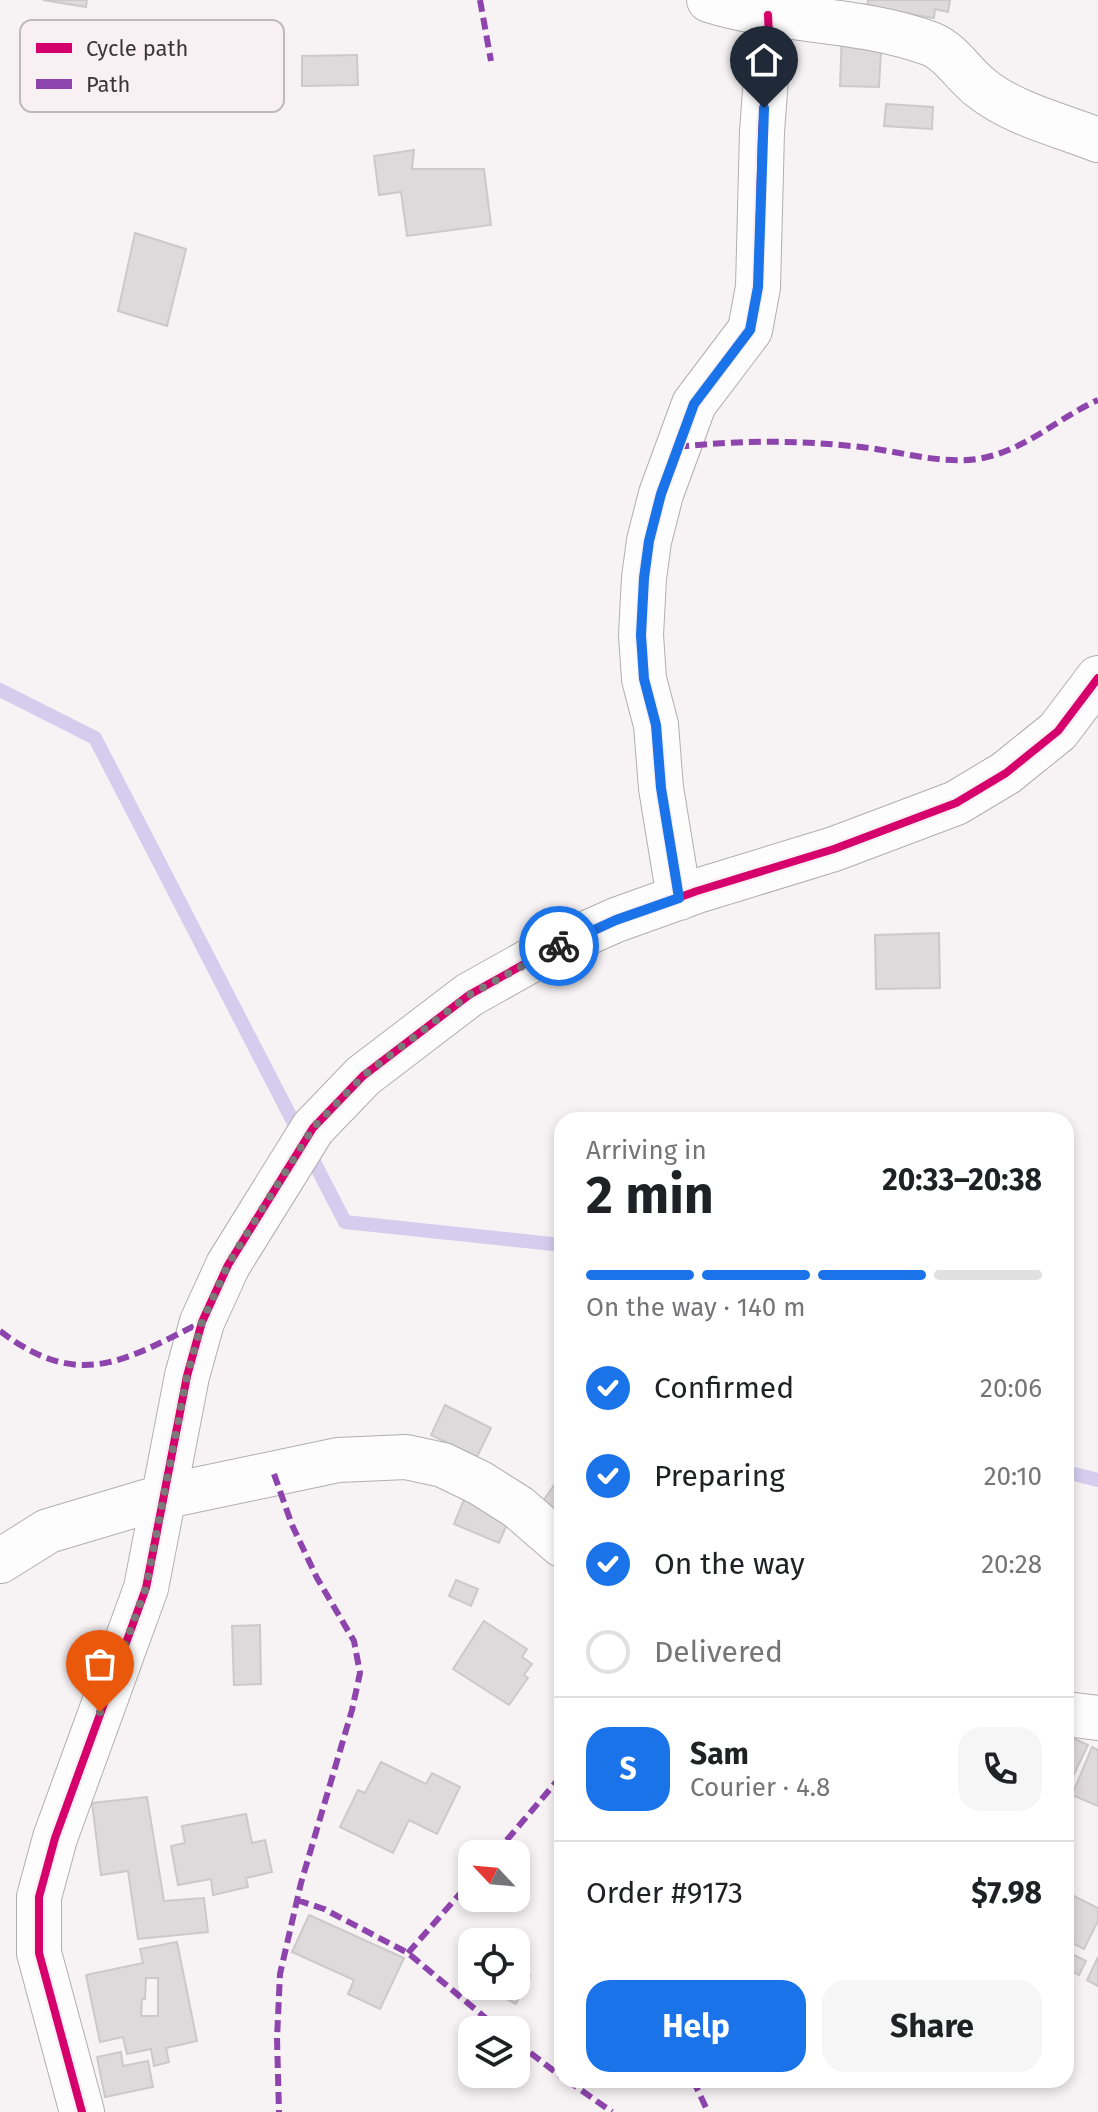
<!DOCTYPE html>
<html lang="en">
<head>
<meta charset="utf-8">
<style>
  :root { --surface:#fff; --page:#f6f6f6; --text:#202124; --muted:#757577; --line:#e0e0e0; --accent:#1a73e8 }
  body { margin:0; font-family:"Fira Sans",sans-serif; background:var(--page); color:var(--text); height:100vh; display:flex; flex-direction:column; font-size:30px; white-space:nowrap }
  * { box-sizing:border-box; margin:0 }
  p { font-size:26px; color:var(--muted) }
  .icon { flex:none; width:44px; height:44px; fill:none; stroke:currentColor; stroke-width:2; stroke-linecap:round; stroke-linejoin:round }
  .map { position:relative; flex:1; overflow:hidden }
  .drawer { position:absolute; left:554px; top:1112px; width:520px; height:976px; display:flex; flex-direction:column; background:var(--surface); border-radius:24px; box-shadow:0 4px 12px #0003 }
  .drawer>* { flex:none }
  .needle { width:52px; rotate:296deg }
  .controls { position:absolute; left:458px; top:1840px; display:grid; gap:16px }
  .controls a { display:grid; place-items:center; width:72px; height:72px; border-radius:16px; background:var(--surface); box-shadow:0 4px 12px #0003; font-size:40px }
  .pin { position:absolute; display:grid; place-items:center; width:68px; height:68px; color:#fff; margin:-82px -34px; border-radius:50% 50% 50% 0; rotate:-45deg; box-shadow:0 0 8px #0007 }
  .pin .icon { rotate:45deg }
  .courier { position:absolute; display:grid; place-items:center; width:80px; height:80px; margin:-40px; border:6px solid #1a73e8; border-radius:50%; background:#fff; color:#222; box-shadow:0 2px 10px #0007 }
  .head em { font-style:normal; font-weight:700 }
  .head div { display:flex; flex-direction:column-reverse }
  .head { display:flex; align-items:center; justify-content:space-between; height:136px; padding:0 32px }
  h1 { font-size:52px; font-weight:700; line-height:60px }
  .bar { display:grid; grid-template-columns:repeat(4,1fr); gap:12px 8px; align-content:center; height:96px; padding:0 32px }
  .bar i { height:10px; border-radius:6px; background:var(--line) }
  .bar .current { background:var(--accent) }
  .bar p { grid-column:span 4 }
  .line { display:flex; align-items:center; gap:20px; padding:0 32px; border-top:2px solid var(--line) }
  .line div { flex:1 }
  .round { display:grid; place-items:center; flex:none; width:84px; height:84px; border-radius:24px; background:var(--page) }
  ol { padding:0 32px; list-style:none }
  li { display:flex; align-items:center; gap:24px; height:88px }
  li p { margin-inline-start:auto }
  li .icon { padding:8px; border-radius:50%; background:var(--accent); color:#fff; stroke-width:4 }
  li:last-child { color:var(--muted) }
  li i { width:44px; height:44px; border:4px solid var(--line); border-radius:50% }
  .button { display:flex; gap:16px; margin-top:auto; padding:16px 32px }
  .button a { flex:1; height:92px; border-radius:24px; background:var(--accent); color:#fff; font-size:32px; font-weight:700; line-height:92px; text-align:center }
  .button a+a { background:var(--page); color:var(--text) }
  .map>svg:first-child { display:block }
  .lines { fill:none; stroke-linecap:round; stroke-linejoin:round }
  .stream { stroke:#d5ccee; stroke-width:14 }
  .building { fill:#dedadc; stroke:#cdc9cb; stroke-width:2; fill-rule:evenodd }
  .street-casing { stroke:#b2aeaf; stroke-width:46 }
  .street { stroke:#fefdfd; stroke-width:44 }
  .quiet { stroke:#8e44ad; stroke-width:6; stroke-dasharray:12 6; stroke-linecap:butt }
  .cycleway-casing { stroke:#f9f0f3; stroke-width:13 }
  .cycleway { stroke:#d6006c; stroke-width:8 }
  .done { stroke:#7d787a; stroke-width:8; stroke-dasharray:0 14.4 }
  .route { stroke:#1a73e8; stroke-width:10 }
  .key { fill:#f9f0f3; stroke:#c0b8bb; stroke-width:2 }
  .key-label { font-size:22px; fill:#3b3738 }
</style>
</head>
<body>
<div class="map">
<svg width="1098" height="2112" viewBox="0 0 1098 2112">
  <rect width="100%" height="100%" fill="#f7f2f4"/>
  <g class="lines">
    <path class="stream" d="M 0,690 L 95,738 L 345,1222 L 562,1245
      M 1066,1472 L 1098,1480"/>
  </g>
  <path class="building" d="M 43,0 L 87,0 L 86,7 Z
    M 868,0 L 950,0 L 948,12 L 935,9 L 934,18 L 867,7 Z
    M 842,33 L 882,34 L 879,87 L 840,86 Z
    M 357,55 L 358,85 L 302,86 L 302,56 Z
    M 886,104 L 933,107 L 932,129 L 884,126 Z
    M 414,150 L 412,169 L 484,169 L 491,225 L 407,236 L 401,192 L 379,195 L 374,156 Z
    M 135,233 L 186,249 L 167,326 L 118,311 Z
    M 939,933 L 940,988 L 876,989 L 875,935 Z
    M 445,1405 L 491,1428 L 477,1457 L 431,1435 Z
    M 562,1474 L 562,1518 L 541,1504 Z
    M 465,1497 L 510,1517 L 499,1543 L 454,1524 Z
    M 456,1580 L 478,1589 L 471,1606 L 449,1596 Z
    M 484,1621 L 527,1649 L 522,1657 L 532,1664 L 524,1675 L 528,1678 L 509,1705 L 453,1669 Z
    M 260,1625 L 261,1684 L 234,1685 L 232,1626 Z
    M 1066,1735 L 1088,1745 L 1066,1791 Z
    M 1092,1747 L 1098,1750 L 1098,1806 L 1072,1795 Z
    M 381,1762 L 426,1784 L 432,1773 L 460,1787 L 437,1834 L 409,1820 L 393,1853 L 340,1827 L 358,1790 L 365,1793 Z
    M 147,1797 L 164,1901 L 204,1898 L 208,1932 L 138,1939 L 128,1871 L 101,1875 L 92,1803 Z
    M 246,1814 L 252,1843 L 265,1840 L 272,1872 L 246,1878 L 248,1887 L 213,1895 L 211,1879 L 178,1885 L 171,1846 L 185,1843 L 182,1826 Z
    M 1066,1892 L 1098,1908 L 1098,1921 L 1084,1949 L 1066,1940 Z
    M 309,1915 L 404,1958 L 380,2009 L 348,1994 L 354,1980 L 292,1952 Z
    M 177,1942 L 197,2041 L 166,2048 L 169,2062 L 154,2066 L 151,2049 L 127,2054 L 123,2037 L 100,2042 L 86,1975 L 143,1963 L 140,1949 ZM 146,1978 L 158,1978 L 158,2016 L 141,2016 L 142,1999 L 145,1999 Z
    M 1066,1951 L 1086,1961 L 1079,1975 L 1072,1971 L 1066,1983 Z
    M 1098,1957 L 1098,1986 L 1087,1980 Z
    M 516,1968 L 530,1976 L 516,2004 L 484,1987 L 516,1986 Z
    M 121,2052 L 123,2066 L 148,2061 L 153,2087 L 105,2097 L 97,2057 Z"/>
  <g class="lines">
    <g class="street-casing">
      <path id="street" d="M 709,0 C 782,23 859,17 931,44 C 951,52 964,75 981,88 C 1013,114 1060,125 1098,140
        M 679,898 L 661,788 L 656,725 L 644,679 L 641,635 L 644,578 L 649,541 L 661,494 L 694,404 L 750,330 L 758,287 L 762,132 L 769,36 L 768,15
        M 0,1561 L 48,1531 L 162,1497 L 338,1460 L 406,1457 L 443,1465 L 480,1483 L 518,1507 L 562,1545
        M 1066,1714 L 1098,1718
        M 82,2112 L 39,1953 L 39,1897 L 55,1838 L 146,1588 L 187,1376 L 202,1322 L 228,1265 L 313,1128 L 363,1076 L 469,995 L 551,949 L 616,920 L 697,891 L 834,849 L 956,803 L 1006,773 L 1058,731 L 1098,678"/>
    </g>
    <use href="#street" class="street"/>
    <path class="quiet" d="M 480,0 L 491,61
      M 677,447 C 740,440 798,440 861,447 C 900,451 944,466 983,458 C 1027,449 1058,418 1098,400
      M 0,1331 C 79,1391 124,1361 202,1322
      M 274,1474 L 292,1525 L 317,1578 L 354,1641 L 360,1673 L 352,1710 L 301,1883 L 280,1974 L 277,2038 L 279,2112
      M 495,1854 L 562,1775
      M 297,1900 L 324,1909 L 408,1953 L 500,2030
      M 408,1953 L 472,1880
      M 516,2042 L 562,2077
      M 567,2080 L 612,2112
      M 693,2080 L 708,2112"/>
    <g class="cycleway-casing">
      <path id="cycleway" d="M 679,898 L 661,788 L 656,725 L 644,679 L 641,635 L 644,578 L 649,541 L 661,494 L 694,404 L 750,330 L 758,287 L 762,132 L 769,36 L 768,15
        M 82,2112 L 39,1953 L 39,1897 L 55,1838 L 146,1588 L 187,1376 L 202,1322 L 228,1265 L 313,1128 L 363,1076 L 469,995 L 551,949 L 616,920 L 697,891 L 834,849 L 956,803 L 1006,773 L 1058,731 L 1098,678"/>
    </g>
    <use href="#cycleway" class="cycleway"/>
  </g>
  <g class="lines">
    <path class="done" d="M 100,1712 L 146,1588 L 187,1376 L 202,1322 L 228,1265 L 241,1243 L 313,1128 L 363,1076 L 469,995 L 559,946"/>
    <path class="route" d="M 559,946 L 616,920 L 679,898 L 661,788 L 656,725 L 644,679 L 641,635 L 644,578 L 649,541 L 661,494 L 694,404 L 750,330 L 758,287 L 764,108"/>
  </g>
  <rect x="20" y="20" width="264" height="92" rx="12" class="key"/>
  <rect x="36" y="43" width="36" height="10" fill="#d6006c"/>
  <rect x="36" y="79" width="36" height="10" fill="#8e44ad"/>
  <g class="key-label">
    <text x="86" y="56">Cycle path</text>
    <text x="86" y="92">Path</text>
  </g>
</svg>
<div class="controls">
<a><svg class="needle" viewBox="-14 -14 28 28"><path d="M0-13l5 13h-10z" fill="#e53935"/><path d="M0 13l5-13h-10z" fill="#757577"/></svg></a>
<a><svg class="icon" aria-label="locate" viewBox="0 0 24 24"><circle cx="12" cy="12" r="6"/><path d="M12 2v4M12 18v4M2 12h4M18 12h4"/></svg></a>
<a><svg class="icon" aria-label="layers" viewBox="0 0 24 24"><path d="M12 4l9 5-9 5-9-5zM3 14l9 5 9-5"/></svg></a>
</div>
<div class="pin" style="left:100px;top:1712px;background:#ea580c"><svg class="icon" aria-label="bag" viewBox="0 0 24 24"><path d="M5 8h14l-1 12H6zM9 8a3 3 0 0 1 6 0"/></svg></div>
<div class="pin" style="left:764px;top:108px;background:#1f2937"><svg class="icon" aria-label="home" viewBox="0 0 24 24"><path d="M3 11l9-7 9 7M6 9v11h12V9"/></svg></div>
<div class="courier" style="left:559px;top:946px"><svg class="icon" aria-label="bike" viewBox="0 0 24 24"><circle cx="6" cy="16" r="4"/><circle cx="18" cy="16" r="4"/><path d="M6 16l4-8h5l3 8M10 8l3 8H6M13 5h3"/></svg></div>
<section class="drawer">
<div class="head"><div><h1>2 min</h1><p>Arriving in</p></div><em>20:33–20:38</em></div>
<div class="bar"><i class="current"></i><i class="current"></i><i class="current"></i><i></i><p>On the way · 140 m</p></div>
<ol>
<li><svg class="icon" aria-label="check" viewBox="0 0 24 24"><path d="M5 12l5 5 9-10"/></svg>Confirmed<p>20:06</p></li>
<li><svg class="icon" aria-label="check" viewBox="0 0 24 24"><path d="M5 12l5 5 9-10"/></svg>Preparing<p>20:10</p></li>
<li><svg class="icon" aria-label="check" viewBox="0 0 24 24"><path d="M5 12l5 5 9-10"/></svg>On the way<p>20:28</p></li>
<li><i></i>Delivered</li>
</ol>
<div class="line" style="height:144px"><b class="round" style="background:var(--accent);color:#fff">S</b><div><b>Sam</b><p>Courier · 4.8</p></div><a class="round"><svg class="icon" aria-label="phone" viewBox="0 0 24 24"><path d="M5 4h4l2 5-3 2q2 4 5 5l2-3 5 2v4C11 20 4 13 5 4z"/></svg></a></div>
<div class="line" style="height:104px"><div>Order #9173</div><b>$7.98</b></div>
<div class="button"><a>Help</a><a>Share</a></div>
</section>
</div>
</body>
</html>
